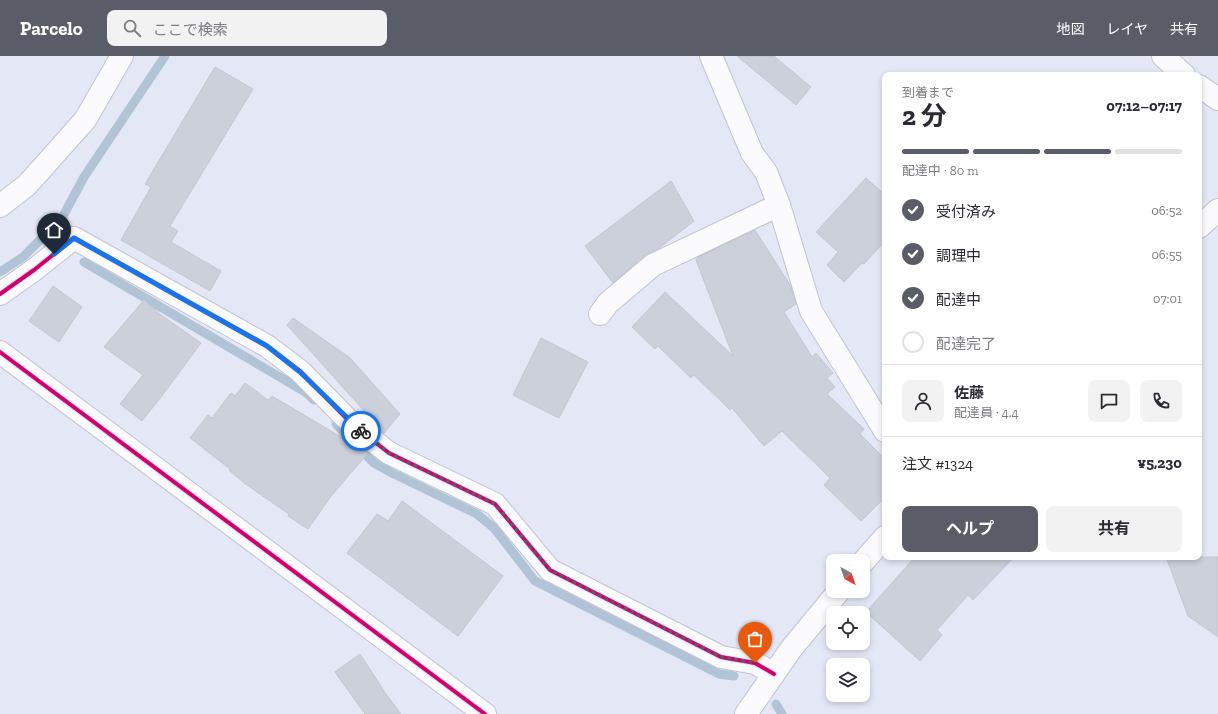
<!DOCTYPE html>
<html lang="ja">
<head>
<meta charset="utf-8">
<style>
  :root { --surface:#fff; --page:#f2f2f3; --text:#2b2b33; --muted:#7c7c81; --line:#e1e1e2; --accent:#5a5c67 }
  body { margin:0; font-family:"Zilla Slab","Noto Sans JP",serif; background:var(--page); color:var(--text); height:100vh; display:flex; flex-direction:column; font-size:15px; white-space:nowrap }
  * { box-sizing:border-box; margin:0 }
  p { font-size:13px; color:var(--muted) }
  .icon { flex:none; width:22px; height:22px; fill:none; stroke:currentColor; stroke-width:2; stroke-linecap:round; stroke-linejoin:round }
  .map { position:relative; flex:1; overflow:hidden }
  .side { position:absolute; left:882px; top:16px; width:320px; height:488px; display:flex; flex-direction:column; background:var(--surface); border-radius:8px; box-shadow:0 2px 6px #0003 }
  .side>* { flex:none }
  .needle { width:26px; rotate:140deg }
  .buttons { position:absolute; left:826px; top:498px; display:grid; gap:8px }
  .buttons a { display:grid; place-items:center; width:44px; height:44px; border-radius:8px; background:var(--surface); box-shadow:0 2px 6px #0003; font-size:20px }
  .pin { position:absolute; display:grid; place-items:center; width:34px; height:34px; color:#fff; margin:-41px -17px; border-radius:50% 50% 50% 0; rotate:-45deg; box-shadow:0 0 4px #0007 }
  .pin .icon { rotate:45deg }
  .courier { position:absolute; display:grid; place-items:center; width:40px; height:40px; margin:-20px; border:3px solid #1a73e8; border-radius:50%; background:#fff; color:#222; box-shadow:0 1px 5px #0007 }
  .head em { font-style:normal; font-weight:700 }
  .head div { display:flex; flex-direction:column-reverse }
  .head { display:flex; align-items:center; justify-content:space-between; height:68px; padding:0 20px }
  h1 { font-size:26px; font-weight:700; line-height:30px }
  .bar { display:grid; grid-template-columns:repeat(4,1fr); gap:6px 4px; align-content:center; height:48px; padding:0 20px }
  .bar i { height:5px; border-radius:3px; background:var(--line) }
  .bar .selected { background:var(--accent) }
  .bar p { grid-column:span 4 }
  .line { display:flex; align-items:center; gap:10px; padding:0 20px; border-top:1px solid var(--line) }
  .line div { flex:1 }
  .round { display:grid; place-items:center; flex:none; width:42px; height:42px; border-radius:8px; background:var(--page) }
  ol { padding:0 20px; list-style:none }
  li { display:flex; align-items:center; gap:12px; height:44px }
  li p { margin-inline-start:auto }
  li .icon { padding:4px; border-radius:50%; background:var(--accent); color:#fff; stroke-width:4 }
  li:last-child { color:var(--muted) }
  li i { width:22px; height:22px; border:2px solid var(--line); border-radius:50% }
  .button { display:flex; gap:8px; margin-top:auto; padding:8px 20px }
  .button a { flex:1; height:46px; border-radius:8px; background:var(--accent); color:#fff; font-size:16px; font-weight:700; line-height:46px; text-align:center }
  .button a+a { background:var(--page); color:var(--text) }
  header { display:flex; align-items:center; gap:24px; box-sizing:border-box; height:56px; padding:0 20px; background:var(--accent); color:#fff }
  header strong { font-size:19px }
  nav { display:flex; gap:22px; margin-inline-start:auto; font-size:14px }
  .search { width:280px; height:36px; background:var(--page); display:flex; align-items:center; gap:10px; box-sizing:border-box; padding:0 14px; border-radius:8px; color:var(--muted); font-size:15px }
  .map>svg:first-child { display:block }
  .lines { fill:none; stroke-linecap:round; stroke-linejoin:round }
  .stream { stroke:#b0c4d6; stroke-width:9 }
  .building { fill:#cbd0db; stroke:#c2c7d2 }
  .minor-casing { stroke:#c1c3cf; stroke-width:24 }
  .minor { stroke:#fbfbfe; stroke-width:22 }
  .cycleway-casing { stroke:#dde3fc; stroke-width:6 }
  .cycleway { stroke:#d6006c; stroke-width:4 }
  .done { stroke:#5a5c67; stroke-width:4; stroke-dasharray:0 7.2 }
  .route { stroke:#1a73e8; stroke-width:5 }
</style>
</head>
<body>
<header>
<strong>Parcelo</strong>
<div class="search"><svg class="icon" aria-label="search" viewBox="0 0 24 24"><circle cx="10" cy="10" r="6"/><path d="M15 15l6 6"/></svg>ここで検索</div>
<nav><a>地図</a><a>レイヤ</a><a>共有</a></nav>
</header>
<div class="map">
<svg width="1218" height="658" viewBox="0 0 1218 658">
  <rect width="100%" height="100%" fill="#e4e7f5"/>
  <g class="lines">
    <path class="stream" d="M 84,206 L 307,337 L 314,344
      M 0,216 L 23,201 L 62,162 L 84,121 L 165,0
      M 336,368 L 374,407 L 392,417 L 477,458 L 494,472 L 535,525 L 719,618 L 734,620
      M 776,648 L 782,658"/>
  </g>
  <path class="building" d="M 737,0 L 774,0 L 811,31 L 796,49 Z
    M 215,11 L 253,33 L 170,170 L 178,175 L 171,186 L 221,215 L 210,235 L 121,184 L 151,131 L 145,128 Z
    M 866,122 L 885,139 L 885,185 L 864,208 L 862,207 L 844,226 L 827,209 L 838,196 L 816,176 Z
    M 671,125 L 694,165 L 658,193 L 645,199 L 613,227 L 585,190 Z
    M 755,174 L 790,229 L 796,248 L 784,256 L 812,301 L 816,297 L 833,317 L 827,322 L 835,331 L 827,338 L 864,373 L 860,378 L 885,403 L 885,441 L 861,465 L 824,429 L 830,422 L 782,375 L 764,390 L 732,352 L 730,354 L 694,319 L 691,322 L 658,290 L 655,293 L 632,271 L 665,236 L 733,300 L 696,204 L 698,201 Z
    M 53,230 L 82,251 L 59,286 L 29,265 Z
    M 144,244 L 161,259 L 201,287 L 161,341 L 142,365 L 120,348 L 143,319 L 104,291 Z
    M 293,262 L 350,302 L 400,358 L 384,377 L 287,269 Z
    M 541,282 L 588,306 L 559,362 L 513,339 Z
    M 245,327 L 268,344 L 272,340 L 368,397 L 332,439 L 308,473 L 288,460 L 289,458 L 244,427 L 229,414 L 230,413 L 190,382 L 208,359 L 212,362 L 231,337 L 235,340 Z
    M 402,445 L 503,520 L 458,580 L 347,497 L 377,458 L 388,465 Z
    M 915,501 L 1014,501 L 973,544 L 968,539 L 937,574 L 942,579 L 920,605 L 866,556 Z
    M 1166,501 L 1218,501 L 1218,581 L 1188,560 Z
    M 360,598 L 386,638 L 401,658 L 365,658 L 342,626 L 335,616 Z"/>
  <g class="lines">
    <g class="minor-casing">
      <path id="minor" d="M 711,0 L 752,97 L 766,116 L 779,149 L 811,255 L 885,375
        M 1163,0 L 1184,19
        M 1199,30 L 1218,43
        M 0,150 L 27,129 L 85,64 L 122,0
        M 1199,171 L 1218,154
        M 0,238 L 34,214 L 74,182 L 267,290 L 300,315 L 353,369 L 389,397 L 495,448 L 550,514 L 721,601 L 755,607 L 774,618
        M 600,258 L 608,247 L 653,209 L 779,149
        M 0,296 L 485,658
        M 863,506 L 885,481
        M 746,658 L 791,593 L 839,535"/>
    </g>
    <use href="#minor" class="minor"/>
    <g class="cycleway-casing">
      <path id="cycleway" d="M 0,238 L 34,214 L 74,182 L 267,290 L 300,315 L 353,369 L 389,397 L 495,448 L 550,514 L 721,601 L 755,607 L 774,618
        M 0,296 L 485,658"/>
    </g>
    <use href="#cycleway" class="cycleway"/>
  </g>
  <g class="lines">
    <path class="done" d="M 361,375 L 389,397 L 495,448 L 550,514 L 721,601 L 755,607"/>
    <path class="route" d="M 54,198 L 74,182 L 267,290 L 300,316 L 361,375"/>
  </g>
</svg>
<div class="buttons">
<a><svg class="needle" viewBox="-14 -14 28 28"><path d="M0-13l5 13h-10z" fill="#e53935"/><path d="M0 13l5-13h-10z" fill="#7c7c81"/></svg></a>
<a><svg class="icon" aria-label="locate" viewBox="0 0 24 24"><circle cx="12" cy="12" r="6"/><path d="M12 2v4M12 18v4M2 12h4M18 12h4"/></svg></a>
<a><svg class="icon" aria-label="layers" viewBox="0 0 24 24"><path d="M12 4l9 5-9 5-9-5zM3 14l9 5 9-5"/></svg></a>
</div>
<div class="pin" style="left:755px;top:607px;background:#ea580c"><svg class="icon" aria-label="bag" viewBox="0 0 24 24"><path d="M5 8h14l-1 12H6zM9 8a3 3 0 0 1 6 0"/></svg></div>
<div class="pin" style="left:54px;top:198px;background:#1f2937"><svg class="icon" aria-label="home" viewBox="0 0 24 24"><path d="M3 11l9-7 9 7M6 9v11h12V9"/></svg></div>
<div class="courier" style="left:361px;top:375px"><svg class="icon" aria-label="bike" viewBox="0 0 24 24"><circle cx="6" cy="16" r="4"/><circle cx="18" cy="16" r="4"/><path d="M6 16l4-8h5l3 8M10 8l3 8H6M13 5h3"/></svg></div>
<section class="side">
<div class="head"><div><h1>2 分</h1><p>到着まで</p></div><em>07:12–07:17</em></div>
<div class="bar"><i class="selected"></i><i class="selected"></i><i class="selected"></i><i></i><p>配達中 · 80 m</p></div>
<ol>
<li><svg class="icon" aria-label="check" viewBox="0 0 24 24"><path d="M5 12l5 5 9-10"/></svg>受付済み<p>06:52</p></li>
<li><svg class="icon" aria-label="check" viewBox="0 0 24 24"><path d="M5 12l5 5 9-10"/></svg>調理中<p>06:55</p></li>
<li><svg class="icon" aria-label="check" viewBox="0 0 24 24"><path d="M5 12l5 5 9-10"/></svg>配達中<p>07:01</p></li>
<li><i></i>配達完了</li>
</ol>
<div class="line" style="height:72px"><a class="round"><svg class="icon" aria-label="person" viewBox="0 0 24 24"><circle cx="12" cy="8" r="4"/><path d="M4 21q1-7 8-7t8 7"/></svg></a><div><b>佐藤</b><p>配達員 · 4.4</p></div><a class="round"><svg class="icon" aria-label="chat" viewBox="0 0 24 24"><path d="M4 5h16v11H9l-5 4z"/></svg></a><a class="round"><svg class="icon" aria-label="phone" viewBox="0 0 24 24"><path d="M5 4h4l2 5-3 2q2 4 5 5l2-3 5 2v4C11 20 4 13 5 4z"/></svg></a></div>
<div class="line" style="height:52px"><div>注文 #1324</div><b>¥5,230</b></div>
<div class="button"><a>ヘルプ</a><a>共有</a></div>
</section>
</div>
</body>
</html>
